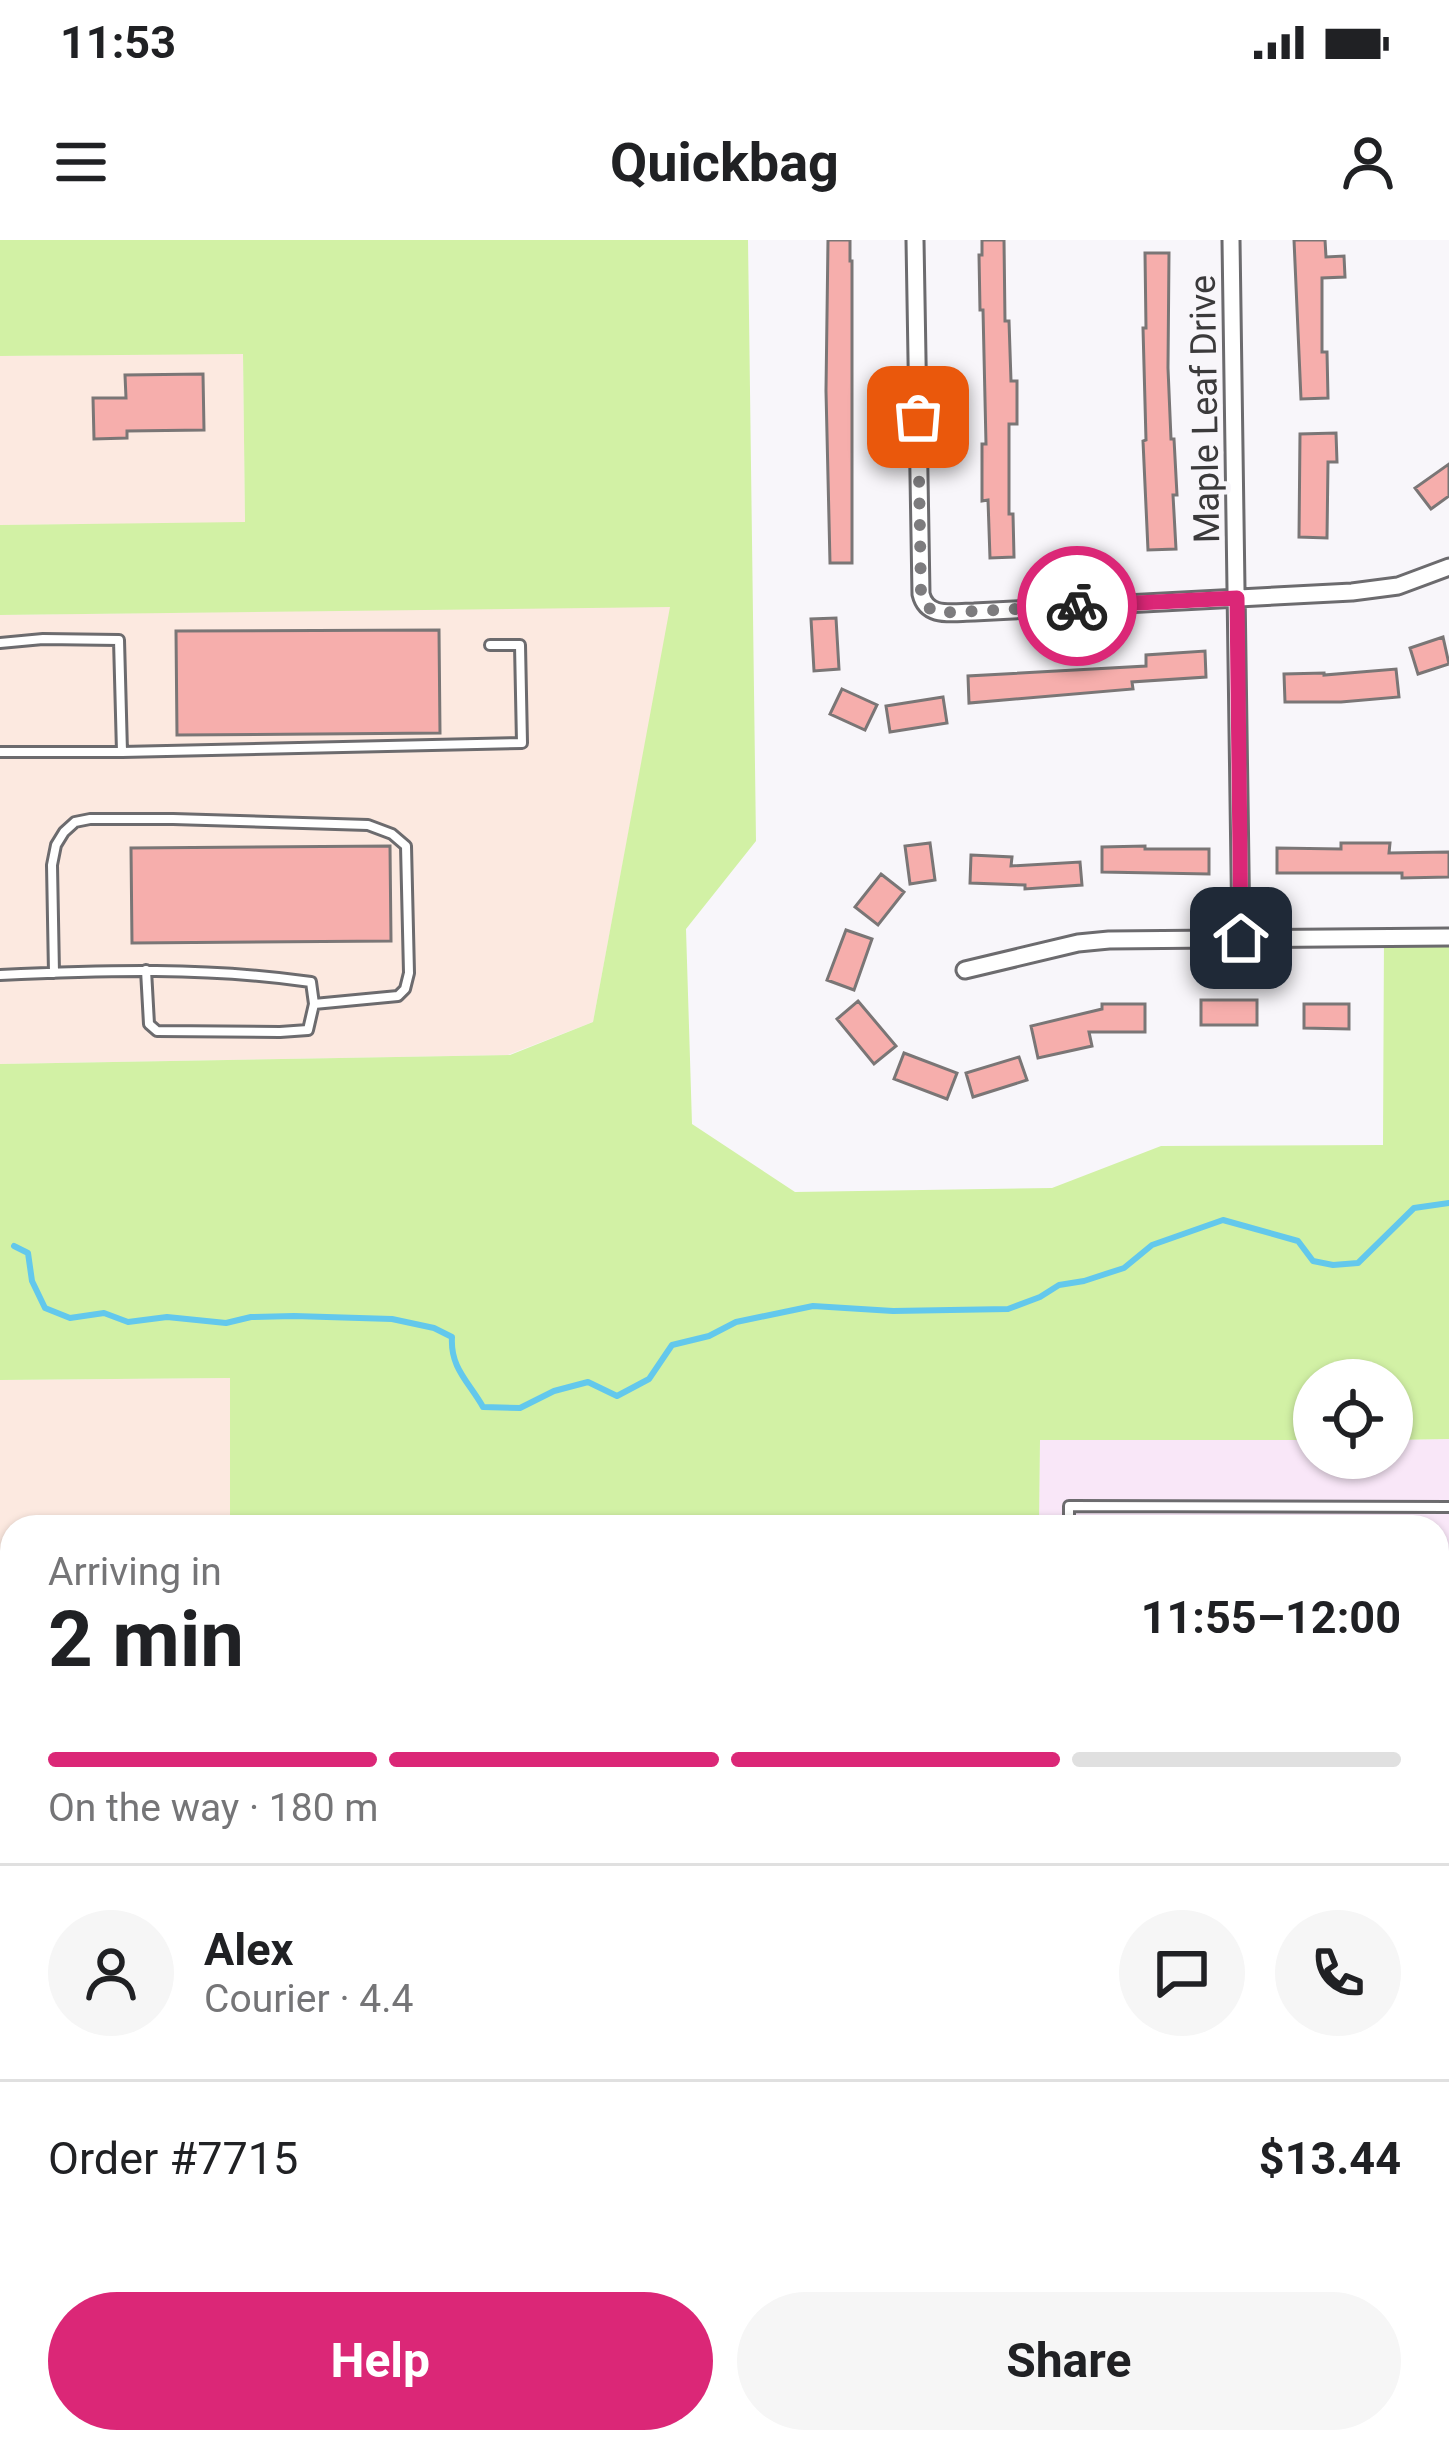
<!DOCTYPE html>
<html lang="en">
<head>
<meta charset="utf-8">
<style>
  :root { --surface:#fff; --page:#f6f6f6; --text:#202124; --muted:#757577; --line:#e0e0e0; --accent:#db2777 }
  body { margin:0; font-family:Roboto,sans-serif; background:var(--page); color:var(--text); height:100vh; display:flex; flex-direction:column; font-size:45px; white-space:nowrap }
  * { box-sizing:border-box; margin:0 }
  p { font-size:39px; color:var(--muted) }
  .icon { flex:none; width:66px; height:66px; fill:none; stroke:currentColor; stroke-width:2; stroke-linecap:round; stroke-linejoin:round }
  .map { position:relative; flex:1; overflow:hidden }
  .drawer { position:absolute; left:0px; top:1275px; width:1449px; height:939px; display:flex; flex-direction:column; background:var(--surface); border-radius:36px 36px 0 0; box-shadow:0 3px 9px #0004 }
  .drawer>* { flex:none }
  .buttons { position:absolute; left:1293px; top:1119px; display:grid; gap:24px }
  .buttons a { display:grid; place-items:center; width:120px; height:120px; border-radius:50%; background:var(--surface); box-shadow:0 3px 9px #0004; font-size:60px }
  .pin { position:absolute; display:grid; place-items:center; width:102px; height:102px; color:#fff; margin:-51px; border-radius:24px; box-shadow:0 6px 18px #0006 }
  .courier { position:absolute; display:grid; place-items:center; width:120px; height:120px; margin:-60px; border:9px solid #db2777; border-radius:50%; background:#fff; color:#222; box-shadow:0 3px 15px #0007 }
  .summary em { font-style:normal; font-weight:700 }
  .summary div { display:flex; flex-direction:column-reverse }
  .summary { display:flex; align-items:center; justify-content:space-between; height:204px; padding:0 48px }
  h1 { font-size:78px; font-weight:700; line-height:90px }
  .bar { display:grid; grid-template-columns:repeat(4,1fr); gap:18px 12px; align-content:center; height:144px; padding:0 48px }
  .bar i { height:15px; border-radius:9px; background:var(--line) }
  .bar .selected { background:var(--accent) }
  .bar p { grid-column:span 4 }
  .line { display:flex; align-items:center; gap:30px; padding:0 48px; border-top:3px solid var(--line) }
  .line div { flex:1 }
  .round { display:grid; place-items:center; flex:none; width:126px; height:126px; border-radius:63px; background:var(--page) }
  .action { display:flex; gap:24px; margin-top:auto; padding:24px 48px }
  .action a { flex:1; height:138px; border-radius:72px; background:var(--accent); color:#fff; font-size:48px; font-weight:700; line-height:138px; text-align:center }
  .action a+a { background:var(--page); color:var(--text) }
  .status { display:flex; justify-content:space-between; align-items:center; height:84px; padding:0 60px; background:var(--surface); direction:ltr }
  .status svg { height:33px; fill:currentColor }
  header { display:flex; justify-content:space-between; align-items:center; height:156px; padding:0 48px; background:var(--surface); font-size:54px; font-weight:700 }
  .map>svg:first-child { display:block }
  .commercial { fill:#f9e7f8 }
  .industrial { fill:#fce9e0 }
  .green { fill:#d2f1a5 }
  .lines { fill:none; stroke-linecap:round; stroke-linejoin:round }
  .stream { stroke:#63c8ec; stroke-width:6 }
  .building { fill:#f6aeac; stroke:#7a7676; stroke-width:3 }
  .service-casing { stroke:#6c6b6e; stroke-width:14 }
  .minor-casing { stroke:#6c6b6e; stroke-width:21 }
  .primary-casing { stroke:#6c6b6e; stroke-width:30 }
  .service { stroke:#fff; stroke-width:8 }
  .minor { stroke:#fff; stroke-width:15 }
  .primary { stroke:#fff; stroke-width:24 }
  .done { stroke:#7d7c7e; stroke-width:12; stroke-dasharray:0 21.6 }
  .route { stroke:#db2777; stroke-width:15 }
  .labels { text-anchor:middle; stroke-width:10; stroke-linejoin:round; paint-order:stroke }
  .street-label { font-size:36px; fill:#3b3a3b; stroke:#f8f6fa }
</style>
</head>
<body>
<div class="status"><b>11:53</b><svg viewBox="0 0 49 12"><path d="M0 12V9h3v3zM5 12V6h3v6zM10 12V3h3v9zM15 12V0h3v12zM26 1h20v11H26zM47 4h2v5h-2z"/></svg></div>
<header><svg class="icon" aria-label="menu" viewBox="0 0 24 24"><path d="M4 6h16M4 12h16M4 18h16"/></svg>Quickbag<svg class="icon" aria-label="person" viewBox="0 0 24 24"><circle cx="12" cy="8" r="4"/><path d="M4 21q1-7 8-7t8 7"/></svg></header>
<div class="map">
<svg width="1449" height="2212" viewBox="0 0 1449 2212">
  <rect width="100%" height="100%" fill="#f8f6fa"/>
  <path class="commercial" d="M 1449,1199 L 1449,2156 L 1437,2156 L 1437,1287 L 1039,1287 L 1040,1200 L 1314,1200 L 1314,1218 L 1392,1218 L 1392,1200 Z
    M 851,2202 L 1421,2202 L 1421,2212 L 851,2212 Z"/>
  <path class="industrial" d="M 243,113 L 245,283 L 0,285 L 0,116 Z
    M 671,366 L 593,782 L 508,815 L 0,824 L 0,375 Z
    M 230,1138 L 230,1287 L 12,1287 L 12,1570 L 0,1570 L 0,1140 Z"/>
  <path class="green" d="M 0,0 L 748,0 L 756,601 L 686,689 L 692,884 L 795,952 L 1052,948 L 1161,906 L 1383,905 L 1384,697 L 1449,697 L 1449,1199 L 1392,1200 L 1392,1140 L 1314,1140 L 1314,1200 L 1040,1200 L 1039,1287 L 230,1287 L 230,1138 L 0,1140 L 0,824 L 510,815 L 593,782 L 670,367 L 0,375 L 0,285 L 245,282 L 243,114 L 0,116 Z
    M 0,1570 L 12,1570 L 12,2202 L 851,2202 L 851,2212 L 0,2212 Z"/>
  <g class="lines">
    <path class="stream" d="M 14,1006 L 28,1013 L 32,1041 L 45,1068 L 70,1078 L 104,1073 L 128,1082 L 167,1077 L 226,1083 L 251,1077 L 294,1076 L 392,1079 L 434,1088 L 452,1097 C 450,1128 469,1142 483,1167 L 520,1168 L 554,1151 L 588,1142 L 617,1156 L 649,1139 L 672,1105 L 709,1096 L 736,1082 L 813,1066 L 893,1071 L 1008,1069 L 1040,1057 L 1059,1045 L 1084,1041 L 1124,1028 L 1152,1005 L 1223,980 L 1298,1001 L 1313,1021 L 1333,1025 L 1358,1023 L 1414,968 L 1449,963"/>
  </g>
  <path class="building" d="M 828,0 L 850,0 L 850,21 L 852,21 L 852,323 L 830,323 L 826,151 Z
    M 982,0 L 1004,0 L 1005,81 L 1009,81 L 1011,141 L 1017,141 L 1017,184 L 1009,184 L 1009,274 L 1013,274 L 1014,317 L 990,318 L 988,260 L 982,261 L 982,204 L 986,204 L 983,70 L 980,70 L 979,15 L 982,15 Z
    M 1294,0 L 1325,0 L 1326,17 L 1344,16 L 1345,37 L 1322,38 L 1322,112 L 1327,112 L 1328,158 L 1301,159 Z
    M 1145,13 L 1169,13 L 1168,128 L 1171,199 L 1174,199 L 1177,255 L 1173,255 L 1176,309 L 1148,310 L 1143,201 L 1146,200 L 1143,88 L 1146,88 Z
    M 203,134 L 204,190 L 127,191 L 127,198 L 94,199 L 93,158 L 126,158 L 125,135 Z
    M 1336,193 L 1337,222 L 1328,222 L 1327,298 L 1299,297 L 1300,194 Z
    M 1449,224 L 1449,256 L 1431,269 L 1415,248 Z
    M 836,378 L 839,429 L 814,431 L 811,379 Z
    M 439,390 L 440,493 L 177,495 L 176,391 Z
    M 1443,397 L 1449,424 L 1418,434 L 1410,408 Z
    M 1205,411 L 1206,437 L 1132,442 L 1133,449 L 969,463 L 968,436 L 1146,426 L 1146,415 Z
    M 1396,429 L 1399,457 L 1341,462 L 1285,462 L 1284,434 L 1324,433 L 1324,435 Z
    M 842,449 L 877,465 L 865,490 L 830,474 Z
    M 943,457 L 947,483 L 890,492 L 886,466 Z
    M 930,603 L 935,640 L 910,644 L 905,606 Z
    M 1341,603 L 1390,603 L 1389,613 L 1449,612 L 1449,637 L 1402,638 L 1402,633 L 1277,633 L 1277,608 L 1341,609 Z
    M 390,606 L 391,701 L 132,703 L 131,608 Z
    M 1145,606 L 1145,609 L 1209,609 L 1209,634 L 1102,632 L 1102,607 Z
    M 971,615 L 1012,617 L 1011,626 L 1080,622 L 1082,645 L 1025,649 L 1025,645 L 970,643 Z
    M 881,634 L 904,652 L 878,685 L 855,667 Z
    M 846,690 L 872,699 L 854,750 L 827,740 Z
    M 1201,760 L 1257,760 L 1257,785 L 1201,785 Z
    M 858,761 L 896,806 L 874,824 L 837,779 Z
    M 1102,764 L 1145,764 L 1145,792 L 1089,792 L 1092,806 L 1038,818 L 1031,786 L 1102,769 Z
    M 1304,764 L 1349,764 L 1349,789 L 1304,788 Z
    M 904,813 L 957,833 L 947,859 L 894,839 Z
    M 1019,817 L 1027,840 L 973,857 L 966,833 Z"/>
  <g class="lines">
    <g class="service-casing">
      <path id="service" d="M 0,403 L 43,399 L 119,400 L 122,512 L 0,512
        M 122,512 L 522,503 L 520,405 L 490,405
        M 146,730 L 149,784 L 157,791 L 280,792 L 308,790 L 314,764
        M 0,735 C 105,730 207,727 311,742 L 314,764 L 398,756 L 405,749 L 409,733 L 406,606 L 392,594 L 368,585 L 173,579 L 90,579 L 75,582 L 64,592 L 56,605 L 52,625 L 54,733
        M 1069,1287 L 1069,1266 L 1449,1267
        M 0,1441 L 12,1439
        M 1437,1517 L 1449,1517
        M 1437,1741 L 1449,1741
        M 1079,2202 L 1079,2212
        M 1342,2202 L 1342,2212"/>
    </g>
    <g class="minor-casing">
      <path id="minor" d="M 915,0 L 921,354 C 927,379 953,372 974,372 L 1352,352 L 1398,346 L 1449,327
        M 1231,0 L 1241,698
        M 965,730 L 1078,703 L 1109,700 L 1449,697"/>
    </g>
    <g class="primary-casing">
      <path id="primary" d="M 1437,1956 L 1449,1956
        M 0,1961 L 12,1960"/>
    </g>
    <use href="#service" class="service"/>
    <use href="#minor" class="minor"/>
    <use href="#primary" class="primary"/>
  </g>
  <g class="lines">
    <path class="done" d="M 918,177 L 921,353 L 926,366 L 937,373 L 1077,366"/>
    <path class="route" d="M 1077,366 L 1237,358 L 1241,698"/>
  </g>
  <g class="labels">
    <g class="street-label">
      <text transform="translate(1204 169) rotate(-91)" y="13">Maple Leaf Drive</text>
    </g>
  </g>
</svg>
<div class="buttons">
<a><svg class="icon" aria-label="locate" viewBox="0 0 24 24"><circle cx="12" cy="12" r="6"/><path d="M12 2v4M12 18v4M2 12h4M18 12h4"/></svg></a>
</div>
<div class="pin" style="left:918px;top:177px;background:#ea580c"><svg class="icon" aria-label="bag" viewBox="0 0 24 24"><path d="M5 8h14l-1 12H6zM9 8a3 3 0 0 1 6 0"/></svg></div>
<div class="pin" style="left:1241px;top:698px;background:#1f2937"><svg class="icon" aria-label="home" viewBox="0 0 24 24"><path d="M3 11l9-7 9 7M6 9v11h12V9"/></svg></div>
<div class="courier" style="left:1077px;top:366px"><svg class="icon" aria-label="bike" viewBox="0 0 24 24"><circle cx="6" cy="16" r="4"/><circle cx="18" cy="16" r="4"/><path d="M6 16l4-8h5l3 8M10 8l3 8H6M13 5h3"/></svg></div>
<section class="drawer">
<div class="summary"><div><h1>2 min</h1><p>Arriving in</p></div><em>11:55–12:00</em></div>
<div class="bar"><i class="selected"></i><i class="selected"></i><i class="selected"></i><i></i><p>On the way · 180 m</p></div>
<div class="line" style="height:216px"><a class="round"><svg class="icon" aria-label="person" viewBox="0 0 24 24"><circle cx="12" cy="8" r="4"/><path d="M4 21q1-7 8-7t8 7"/></svg></a><div><b>Alex</b><p>Courier · 4.4</p></div><a class="round"><svg class="icon" aria-label="chat" viewBox="0 0 24 24"><path d="M4 5h16v11H9l-5 4z"/></svg></a><a class="round"><svg class="icon" aria-label="phone" viewBox="0 0 24 24"><path d="M5 4h4l2 5-3 2q2 4 5 5l2-3 5 2v4C11 20 4 13 5 4z"/></svg></a></div>
<div class="line" style="height:156px"><div>Order #7715</div><b>$13.44</b></div>
<div class="action"><a>Help</a><a>Share</a></div>
</section>
</div>
</body>
</html>
